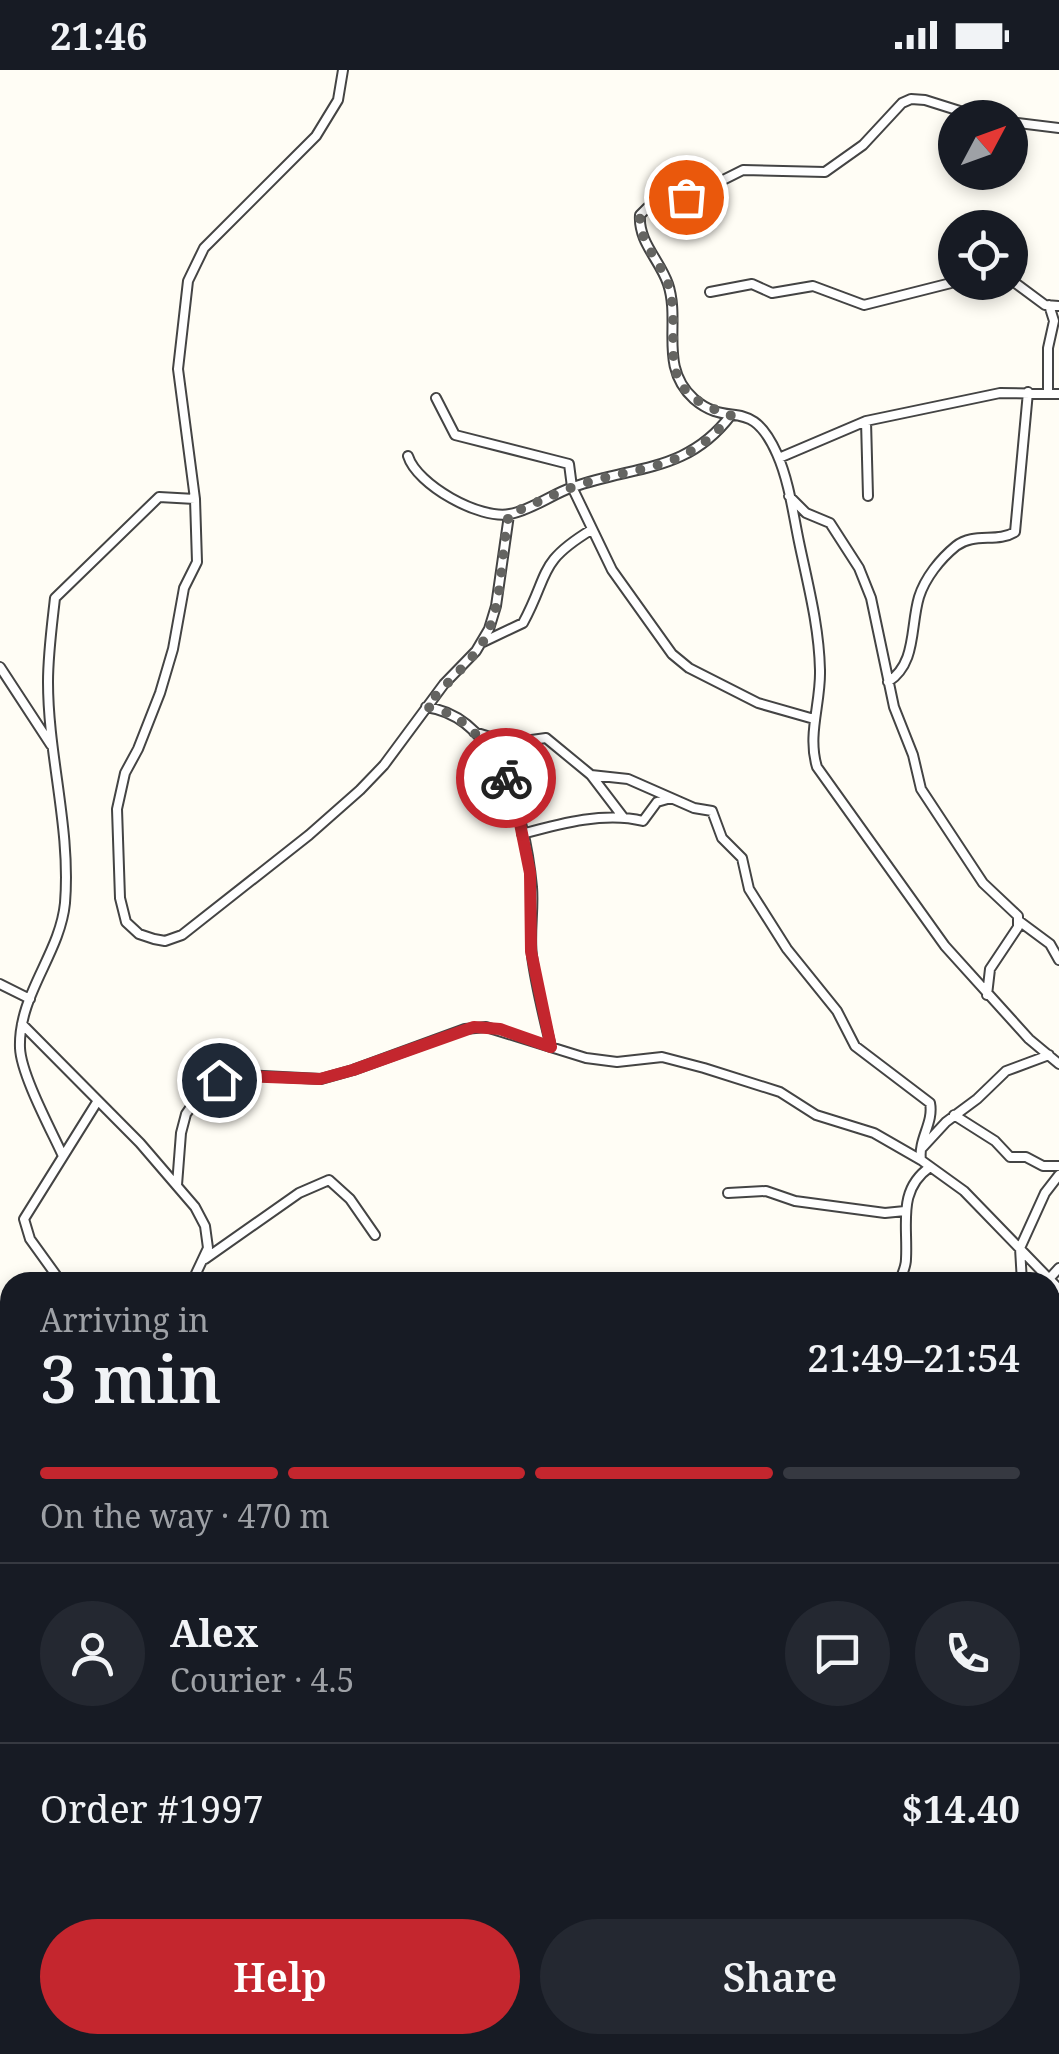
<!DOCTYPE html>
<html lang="en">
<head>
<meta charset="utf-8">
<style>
  :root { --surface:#171b24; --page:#242831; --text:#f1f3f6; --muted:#9ea1a6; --line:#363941; --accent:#c4262e }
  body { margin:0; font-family:"Noto Serif",serif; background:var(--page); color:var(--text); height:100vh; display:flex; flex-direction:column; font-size:38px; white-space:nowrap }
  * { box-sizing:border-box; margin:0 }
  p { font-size:32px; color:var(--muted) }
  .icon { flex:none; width:55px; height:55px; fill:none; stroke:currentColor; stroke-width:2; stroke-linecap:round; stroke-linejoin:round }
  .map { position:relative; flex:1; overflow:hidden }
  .sheet { position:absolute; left:0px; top:1202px; width:1060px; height:782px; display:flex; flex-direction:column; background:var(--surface); border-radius:30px 30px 0 0; box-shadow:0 5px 15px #0003 }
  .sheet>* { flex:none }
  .needle { width:65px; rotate:49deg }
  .fabs { position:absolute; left:938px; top:30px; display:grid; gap:20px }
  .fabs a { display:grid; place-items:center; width:90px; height:90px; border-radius:50%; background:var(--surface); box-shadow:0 5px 15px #0003; font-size:50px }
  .pin { position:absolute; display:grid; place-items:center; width:85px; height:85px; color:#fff; margin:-42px; border:5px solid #fff; border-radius:50%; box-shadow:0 2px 10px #0007 }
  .courier { position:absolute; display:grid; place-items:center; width:100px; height:100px; margin:-50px; border:8px solid #c4262e; border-radius:50%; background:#fff; color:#222; box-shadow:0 2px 12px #0007 }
  .headline em { font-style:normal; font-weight:600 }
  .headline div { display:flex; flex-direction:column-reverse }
  .headline { display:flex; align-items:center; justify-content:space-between; height:170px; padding:0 40px }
  h1 { font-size:65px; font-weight:600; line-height:75px }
  .bar { display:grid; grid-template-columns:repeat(4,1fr); gap:15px 10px; align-content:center; height:120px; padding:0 40px }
  .bar i { height:12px; border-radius:8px; background:var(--line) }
  .bar .active { background:var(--accent) }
  .bar p { grid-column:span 4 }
  .line { display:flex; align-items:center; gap:25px; padding:0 40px; border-top:2px solid var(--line) }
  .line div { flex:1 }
  .round { display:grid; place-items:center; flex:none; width:105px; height:105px; border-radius:52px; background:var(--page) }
  .button { display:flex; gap:20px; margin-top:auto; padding:20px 40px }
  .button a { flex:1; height:115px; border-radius:60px; background:var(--accent); color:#fff; font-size:40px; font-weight:600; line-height:115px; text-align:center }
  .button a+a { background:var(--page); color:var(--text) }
  .status { display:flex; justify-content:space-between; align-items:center; height:70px; padding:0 50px; background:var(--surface); direction:ltr }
  .status svg { height:28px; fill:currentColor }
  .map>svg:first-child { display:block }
  .green { fill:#d5ebbd }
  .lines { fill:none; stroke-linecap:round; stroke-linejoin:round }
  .street-casing { stroke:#444; stroke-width:12 }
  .street { stroke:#fff; stroke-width:8 }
  .done { stroke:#646461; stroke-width:10; stroke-dasharray:0 18 }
  .route { stroke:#c4262e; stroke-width:12 }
</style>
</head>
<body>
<div class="status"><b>21:46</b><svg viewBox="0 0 49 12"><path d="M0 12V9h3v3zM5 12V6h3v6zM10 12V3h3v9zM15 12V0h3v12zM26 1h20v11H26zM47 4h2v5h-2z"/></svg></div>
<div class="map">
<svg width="1059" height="1984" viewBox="0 0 1059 1984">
  <rect width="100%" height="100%" fill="#fffdf5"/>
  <path class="green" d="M 13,1975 L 133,1975 L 137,1981 L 133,1984 L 5,1984 Z"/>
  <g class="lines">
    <g class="street-casing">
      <path id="street" d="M 343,0 L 338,30 L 316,66 L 204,178 L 188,211 L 178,299 L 195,429 L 197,492 L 184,518 L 173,579 L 160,623 L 138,679 L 125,703 L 117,739 L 120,828 L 126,852 L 139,864 L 154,869 L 165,871 L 182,865 L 309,765 L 360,720 L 384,695 L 444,614 L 476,581 L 489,559 L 496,536 L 509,445
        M 982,48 L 925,30 L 911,29 L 902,33 L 863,75 L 825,102 L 743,100 L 699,122 L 647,138 L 640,145 C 638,172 660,190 668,214 C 681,253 658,297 694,329 C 730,360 750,324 777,384 C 789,411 793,443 799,472 C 808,515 819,556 820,600 C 821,633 807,665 817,697 L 945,876 L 1029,969 L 1059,994
        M 1010,52 L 1059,58
        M 1010,209 L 1045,235 L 1059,236
        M 710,222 L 752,214 L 772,223 L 813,216 L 864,235 L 955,212
        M 1048,322 L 1048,278 L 1054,251 L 1049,235
        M 436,328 L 455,365 L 569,394 L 572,417 L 612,500 L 672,584 L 689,598 L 758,633 L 814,649
        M 866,351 L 868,426
        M 408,386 C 417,415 480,450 510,444 C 532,440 552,424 573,417 C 635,395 687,403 731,345
        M 779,388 L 866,351 L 1000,323 L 1059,324
        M 789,426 L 806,443 L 830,453 L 859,498 L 871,528 L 894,637 L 913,685 L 921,719 L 983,813 L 1018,846 L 1018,857 L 990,899 L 987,925
        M 483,572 L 523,553 C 550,503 537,493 591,460
        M 0,597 L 51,675
        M 888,612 C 917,593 910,557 919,527 C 925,508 940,489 956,476 C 974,462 997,473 1015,462 L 1028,322
        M 426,637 C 501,647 526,754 532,817 C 534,840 529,863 532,886 C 536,917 544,947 551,977
        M 474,662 L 510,673 L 546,668 L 591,705 L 623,747
        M 591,705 L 628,709 L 694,738 L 712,741 L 722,768 L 742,788 L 749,819 L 787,879 L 837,941 L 855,976 L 930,1033 C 934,1053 918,1069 921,1090
        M 522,764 C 559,754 605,741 643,751 L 657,732 L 671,728
        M 1019,851 L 1050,874 L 1059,890
        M 0,914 L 30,929
        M 22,954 L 140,1073 L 195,1137 L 205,1156 L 208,1178 L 192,1212
        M 954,1045 L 995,1071 L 1010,1087 L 1026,1087 L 1043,1096 L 1059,1096
        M 922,1078 L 946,1052 L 977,1029 L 1006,1001 L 1049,985
        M 62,1084 C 50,1058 21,1004 20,978 C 18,925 60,884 65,833 C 71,758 48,686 48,612 C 48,584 52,555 55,528 L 159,427 L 195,429
        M 177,1115 L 181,1063 L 186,1044 L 202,1021 L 219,1011 L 244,1005 L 321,1009 L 353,1000 L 465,959 L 486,957 L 586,988 L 617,992 L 662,987 L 704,998 L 780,1022 L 816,1045 L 874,1063 L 921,1090 L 964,1121 L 1059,1219
        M 728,1123 L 766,1121 L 795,1131 L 885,1143 L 905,1141
        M 205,1189 L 299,1123 L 329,1110 L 350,1129 L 375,1165
        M 1048,1210 L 1059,1198
        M 61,1212 L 30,1169 L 24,1149 L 97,1032
        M 899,1212 C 902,1205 906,1197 906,1189 C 908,1154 897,1120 930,1097
        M 1022,1212 L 1020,1178 L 1045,1123 L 1059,1105
        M 1050,1257 L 1059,1258
        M 1050,1299 L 1059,1299
        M 1050,1395 L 1059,1395
        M 1050,1471 L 1059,1471
        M 0,1543 L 10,1550
        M 10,1604 L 6,1620 L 10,1649
        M 0,1649 L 10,1661
        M 0,1668 L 10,1670
        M 0,1803 L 10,1796
        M 0,1918 L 10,1930
        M 0,1942 L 10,1935"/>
    </g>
    <use href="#street" class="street"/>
  </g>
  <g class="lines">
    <path class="done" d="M 506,708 C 488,676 465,642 426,637 C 441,618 474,589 484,570 C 504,533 500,485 509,444 C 531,436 551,425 573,417 C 635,395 686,404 731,345 C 647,320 684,275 669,217 C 662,192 638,173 640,145 L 646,138 L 686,127"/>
    <path class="route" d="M 219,1010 L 244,1006 L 320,1009 L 353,1000 L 474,957 L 500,959 L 551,977 L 531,881 L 530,803 L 514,724 L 506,708"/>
  </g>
</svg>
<div class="fabs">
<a><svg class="needle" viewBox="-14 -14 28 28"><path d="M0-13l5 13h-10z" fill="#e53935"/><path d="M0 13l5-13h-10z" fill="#9ea1a6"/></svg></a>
<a><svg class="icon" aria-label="locate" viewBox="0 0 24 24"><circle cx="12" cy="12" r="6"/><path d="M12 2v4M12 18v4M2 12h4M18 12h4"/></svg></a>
</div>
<div class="pin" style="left:686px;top:127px;background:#ea580c"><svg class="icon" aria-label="bag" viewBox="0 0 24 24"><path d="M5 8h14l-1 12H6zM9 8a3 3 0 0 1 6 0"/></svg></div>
<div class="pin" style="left:219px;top:1010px;background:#1f2937"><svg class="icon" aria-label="home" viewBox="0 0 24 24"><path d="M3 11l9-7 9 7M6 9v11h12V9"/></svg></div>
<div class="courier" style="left:506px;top:708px"><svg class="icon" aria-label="bike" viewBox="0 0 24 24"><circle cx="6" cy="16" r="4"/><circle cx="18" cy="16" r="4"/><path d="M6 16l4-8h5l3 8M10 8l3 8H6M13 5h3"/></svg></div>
<section class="sheet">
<div class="headline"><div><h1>3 min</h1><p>Arriving in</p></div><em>21:49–21:54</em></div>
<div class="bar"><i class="active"></i><i class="active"></i><i class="active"></i><i></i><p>On the way · 470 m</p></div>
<div class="line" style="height:180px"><a class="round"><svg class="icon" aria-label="person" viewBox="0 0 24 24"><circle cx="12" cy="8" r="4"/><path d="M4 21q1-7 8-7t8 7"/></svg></a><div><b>Alex</b><p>Courier · 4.5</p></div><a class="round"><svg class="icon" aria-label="chat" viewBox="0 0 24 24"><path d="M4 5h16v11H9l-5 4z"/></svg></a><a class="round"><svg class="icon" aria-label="phone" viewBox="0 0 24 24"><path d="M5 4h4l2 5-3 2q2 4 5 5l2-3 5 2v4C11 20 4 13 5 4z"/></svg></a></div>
<div class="line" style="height:130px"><div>Order #1997</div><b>$14.40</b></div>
<div class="button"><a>Help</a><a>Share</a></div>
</section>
</div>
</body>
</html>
